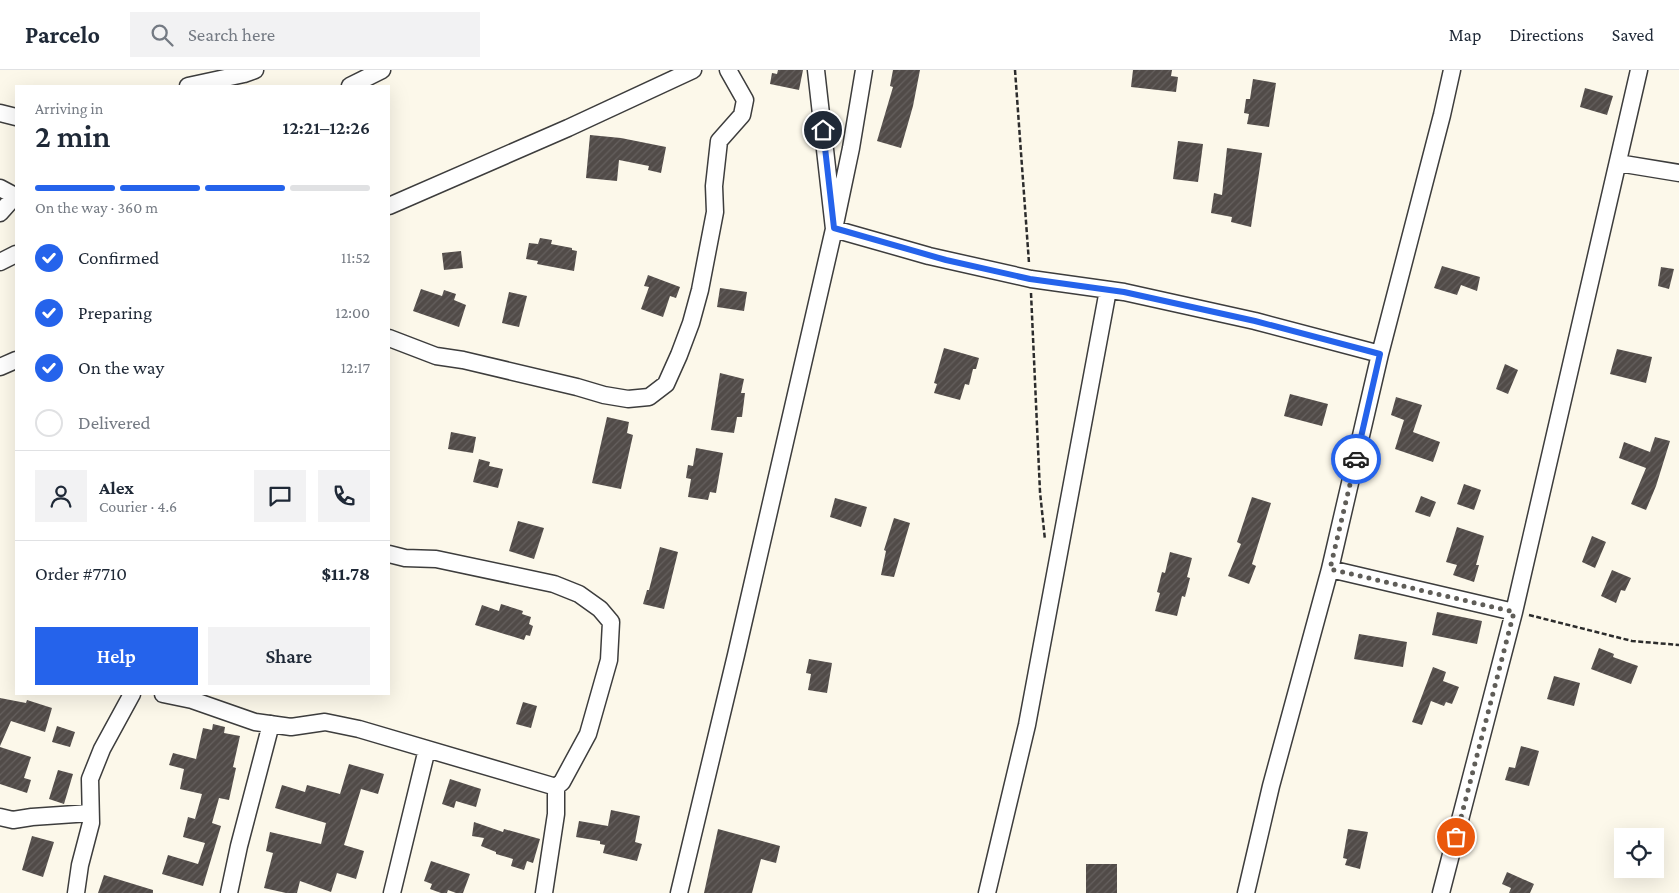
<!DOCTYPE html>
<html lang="en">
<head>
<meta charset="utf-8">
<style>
  :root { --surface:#fff; --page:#f2f2f3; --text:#1f2937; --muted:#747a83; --line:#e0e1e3; --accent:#2563eb }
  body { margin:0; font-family:"Crimson Pro",serif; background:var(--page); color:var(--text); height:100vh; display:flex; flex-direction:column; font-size:19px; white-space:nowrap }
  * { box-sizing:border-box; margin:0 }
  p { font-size:16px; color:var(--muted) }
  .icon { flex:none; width:28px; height:28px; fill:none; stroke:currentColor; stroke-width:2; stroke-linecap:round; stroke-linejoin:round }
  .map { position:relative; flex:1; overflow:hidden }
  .panel { position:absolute; left:15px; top:15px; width:375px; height:610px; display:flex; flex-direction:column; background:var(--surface); border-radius:0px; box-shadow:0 5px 20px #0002 }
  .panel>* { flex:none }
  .tools { position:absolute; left:1614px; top:758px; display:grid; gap:10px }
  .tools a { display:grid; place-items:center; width:50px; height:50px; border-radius:0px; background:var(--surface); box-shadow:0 5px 20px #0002; font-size:25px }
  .pin { position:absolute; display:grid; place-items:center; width:42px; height:42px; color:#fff; margin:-21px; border:2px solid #fff; border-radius:50%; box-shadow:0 1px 5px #0007 }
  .courier { position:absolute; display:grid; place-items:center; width:50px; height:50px; margin:-25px; border:4px solid #2563eb; border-radius:50%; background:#fff; color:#222; box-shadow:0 1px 6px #0007 }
  .summary em { font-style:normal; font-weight:600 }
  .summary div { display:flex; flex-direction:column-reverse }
  .summary { display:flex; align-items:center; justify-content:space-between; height:85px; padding:0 20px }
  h1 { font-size:32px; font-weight:600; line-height:38px }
  .bar { display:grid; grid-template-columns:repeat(4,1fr); gap:8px 5px; align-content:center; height:60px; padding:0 20px }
  .bar i { height:6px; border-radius:4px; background:var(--line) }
  .bar .active { background:var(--accent) }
  .bar p { grid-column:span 4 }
  .line { display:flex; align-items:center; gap:12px; padding:0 20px; border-top:1px solid var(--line) }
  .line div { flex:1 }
  .round { display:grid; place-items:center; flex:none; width:52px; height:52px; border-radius:0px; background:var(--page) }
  ol { padding:0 20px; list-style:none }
  li { display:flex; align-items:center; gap:15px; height:55px }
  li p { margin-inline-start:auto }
  li .icon { padding:5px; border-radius:50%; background:var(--accent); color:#fff; stroke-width:4 }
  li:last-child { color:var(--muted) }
  li i { width:28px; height:28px; border:2px solid var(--line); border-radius:50% }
  .primary-button { display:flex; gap:10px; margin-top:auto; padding:10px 20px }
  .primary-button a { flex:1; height:58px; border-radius:0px; background:var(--accent); color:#fff; font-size:20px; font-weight:600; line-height:58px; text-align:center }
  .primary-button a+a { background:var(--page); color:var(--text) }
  header { display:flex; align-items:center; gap:30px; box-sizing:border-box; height:70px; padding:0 25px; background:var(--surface); border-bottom:1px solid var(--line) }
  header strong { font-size:24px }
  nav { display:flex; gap:28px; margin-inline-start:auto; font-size:18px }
  .search { width:350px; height:45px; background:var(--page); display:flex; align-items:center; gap:12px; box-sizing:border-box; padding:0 18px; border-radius:0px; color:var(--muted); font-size:19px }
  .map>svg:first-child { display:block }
  .building { fill:url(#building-hatch) }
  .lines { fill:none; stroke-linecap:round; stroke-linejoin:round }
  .minor-casing { stroke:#3d3d3d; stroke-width:19 }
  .path { stroke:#2c2c2c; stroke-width:2.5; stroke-dasharray:5 2.5; stroke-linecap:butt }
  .minor { stroke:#fff; stroke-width:16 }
  .done { stroke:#5f5d58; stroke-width:5; stroke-dasharray:0 9 }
  .route { stroke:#2563eb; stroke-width:6 }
</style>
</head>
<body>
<header>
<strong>Parcelo</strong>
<div class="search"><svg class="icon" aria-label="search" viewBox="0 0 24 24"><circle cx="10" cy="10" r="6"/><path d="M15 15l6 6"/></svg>Search here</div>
<nav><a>Map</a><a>Directions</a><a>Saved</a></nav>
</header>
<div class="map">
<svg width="1679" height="823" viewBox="0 0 1679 823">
  <defs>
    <pattern id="building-hatch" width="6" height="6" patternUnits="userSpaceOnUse" patternTransform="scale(1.25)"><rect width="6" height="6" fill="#514b48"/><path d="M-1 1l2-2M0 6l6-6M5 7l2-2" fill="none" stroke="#65605e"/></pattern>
  </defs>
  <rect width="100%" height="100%" fill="#fcf8ea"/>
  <path class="building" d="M 778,0 L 803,0 L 799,20 L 770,14 L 772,3 L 777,4 Z
    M 893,0 L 920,0 L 913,36 L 901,78 L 877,71 L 893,17 L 890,16 Z
    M 1133,0 L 1172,0 L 1171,6 L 1178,7 L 1176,22 L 1131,17 Z
    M 1253,9 L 1276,13 L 1269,57 L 1247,54 L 1249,44 L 1244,43 L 1246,29 L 1250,29 Z
    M 1585,18 L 1613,26 L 1607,45 L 1580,37 Z
    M 590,65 L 621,68 L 666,77 L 661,103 L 648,100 L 649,96 L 619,90 L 617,111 L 586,108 Z
    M 1178,71 L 1203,74 L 1198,112 L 1173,109 Z
    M 1227,78 L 1262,83 L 1251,157 L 1231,152 L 1232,147 L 1211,143 L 1214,123 L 1222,125 Z
    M 540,168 L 552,170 L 551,174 L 572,178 L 572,180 L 577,181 L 574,201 L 537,194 L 538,191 L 526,189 L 529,173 L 538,174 Z
    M 461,181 L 463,198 L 444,200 L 442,183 Z
    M 1442,196 L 1480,207 L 1477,221 L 1461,215 L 1457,225 L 1434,218 Z
    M 1661,197 L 1674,199 L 1669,219 L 1658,216 Z
    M 648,205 L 680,217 L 676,228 L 670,226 L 663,247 L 641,239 L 649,217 L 644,216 Z
    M 720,218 L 747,222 L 744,241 L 717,237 Z
    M 421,219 L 442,226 L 444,220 L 456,224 L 454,230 L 466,235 L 459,257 L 413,241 Z
    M 509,222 L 527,226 L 519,257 L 502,253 Z
    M 944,278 L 979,288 L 976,299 L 973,299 L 969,315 L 965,314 L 960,330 L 934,323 L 937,314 L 934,313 Z
    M 1617,279 L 1652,287 L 1646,313 L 1610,304 Z
    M 1505,294 L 1518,300 L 1508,324 L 1496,319 Z
    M 720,303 L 744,309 L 741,323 L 745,323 L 742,347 L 737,347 L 734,363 L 711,360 Z
    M 1290,324 L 1328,334 L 1322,356 L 1284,346 Z
    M 1396,327 L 1422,335 L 1413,362 L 1440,372 L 1433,392 L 1395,379 L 1404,350 L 1391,345 Z
    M 607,347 L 629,352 L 627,363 L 633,365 L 621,419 L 592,413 Z
    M 451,362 L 476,367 L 473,383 L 448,379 Z
    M 1655,367 L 1670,371 L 1656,416 L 1646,440 L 1631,434 L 1646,398 L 1619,388 L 1624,372 L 1650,382 Z
    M 696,378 L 723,383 L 716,423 L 710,422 L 708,430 L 688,427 L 691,409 L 686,408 L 688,395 L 693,396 Z
    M 479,389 L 490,392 L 489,396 L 503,399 L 498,418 L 473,412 Z
    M 1464,414 L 1481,420 L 1474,440 L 1457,434 Z
    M 1421,426 L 1436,432 L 1430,447 L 1415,442 Z
    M 1252,427 L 1271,433 L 1252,494 L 1256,496 L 1249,514 L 1228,506 L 1241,474 L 1237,472 Z
    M 835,428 L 867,437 L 861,457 L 830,447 Z
    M 894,448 L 910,453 L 894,507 L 881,505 L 886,481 L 884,480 Z
    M 518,451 L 544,458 L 534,489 L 509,481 Z
    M 1457,457 L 1484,466 L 1476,495 L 1479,495 L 1474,512 L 1453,505 L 1457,495 L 1446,492 Z
    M 1592,466 L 1606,472 L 1595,498 L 1582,492 Z
    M 660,477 L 678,482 L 664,539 L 643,534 L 647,520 L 649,520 Z
    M 1170,482 L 1192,488 L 1187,507 L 1190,508 L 1185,527 L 1182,526 L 1177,546 L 1155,541 L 1160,523 L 1157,522 L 1162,502 L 1165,503 Z
    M 1612,500 L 1631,508 L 1625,521 L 1621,520 L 1616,533 L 1601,526 Z
    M 501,534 L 523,541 L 522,544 L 531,547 L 529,554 L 533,556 L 530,566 L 526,565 L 524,570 L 475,555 L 482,535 L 499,541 Z
    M 1437,542 L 1482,551 L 1477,574 L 1432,565 Z
    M 1359,564 L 1407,572 L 1403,597 L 1354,589 Z
    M 1599,578 L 1614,584 L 1613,587 L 1638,596 L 1631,614 L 1591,599 Z
    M 809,589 L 832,593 L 827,623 L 808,620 L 811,604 L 806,603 Z
    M 1433,597 L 1446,602 L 1443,611 L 1459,617 L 1452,634 L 1446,632 L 1444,636 L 1431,631 L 1422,655 L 1412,652 Z
    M 1554,606 L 1580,613 L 1574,636 L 1547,629 Z
    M 0,628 L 26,633 L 27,630 L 52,638 L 45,662 L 11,651 L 0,676 Z
    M 523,632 L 537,636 L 531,658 L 516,654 Z
    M 213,654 L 225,657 L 224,663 L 240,666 L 233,697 L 236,698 L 229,730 L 219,728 L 212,753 L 221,756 L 203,816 L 162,804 L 168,785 L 198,794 L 205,773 L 183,767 L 188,747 L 195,749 L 202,724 L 180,719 L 184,699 L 169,695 L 173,683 L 196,689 L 203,658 L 212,660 Z
    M 57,656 L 75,662 L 70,677 L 52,672 Z
    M 1521,676 L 1539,681 L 1529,716 L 1505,710 L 1509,697 L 1515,698 Z
    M 0,677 L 31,687 L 24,708 L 31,710 L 27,723 L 0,714 Z
    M 349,694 L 384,704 L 378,724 L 361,719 L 344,775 L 364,781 L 356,809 L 337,803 L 331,822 L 300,811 L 297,823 L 286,823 L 264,818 L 273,783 L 266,781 L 270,762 L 321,774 L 326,753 L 275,738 L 282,715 L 305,722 L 307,715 L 340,724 Z
    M 58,700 L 73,704 L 64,734 L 49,729 Z
    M 450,709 L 481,719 L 476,737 L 456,731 L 454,738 L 442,734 Z
    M 611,740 L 640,746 L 635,772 L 642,774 L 637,791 L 603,783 L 605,775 L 600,774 L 600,771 L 576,767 L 579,751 L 608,756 Z
    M 474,752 L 503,762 L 504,759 L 540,769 L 533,793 L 527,791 L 524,800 L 511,796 L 513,789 L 496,784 L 496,782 L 481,776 L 484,768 L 472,766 Z
    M 718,759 L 780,776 L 776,793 L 761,789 L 752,823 L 704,823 Z
    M 1348,759 L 1368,762 L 1360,799 L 1345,795 L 1347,789 L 1343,788 Z
    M 32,766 L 54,772 L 43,807 L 22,800 Z
    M 431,791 L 470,804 L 463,823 L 456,823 L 448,820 L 447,823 L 441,823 L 430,819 L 432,814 L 424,811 Z
    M 1086,794 L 1117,794 L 1117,823 L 1086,823 Z
    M 1507,802 L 1534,814 L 1530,823 L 1509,823 L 1511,818 L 1502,814 Z
    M 104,805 L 153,820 L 153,823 L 98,823 Z"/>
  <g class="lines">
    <g class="minor-casing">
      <path id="minor" d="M 816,0 L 834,159 L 929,186 L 1031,209 L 1124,222 L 1255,251 L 1380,284
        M 188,16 L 244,4 L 255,0
        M 350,16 L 382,0
        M 0,43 L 16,47
        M 1618,93 L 1679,103
        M 0,118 L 15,126
        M 389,136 L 568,58 L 693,0
        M 0,143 L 16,125
        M 0,192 L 16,184
        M 389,268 L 436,286 L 463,290 L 577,317 L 604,325 L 628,329 L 649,327 L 666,314 L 679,285 L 691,253 L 700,220 L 715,142 L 714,116 L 719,71 L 742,45 L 745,30 L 728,0
        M 0,297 L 16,290
        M 389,484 L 405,488 L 436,489 L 554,514 L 579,524 L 600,539 L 611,552 L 609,590 L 588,664 L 562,712 L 556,717 L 556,744 L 544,823
        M 1330,499 L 1514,542
        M 163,624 L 192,630 L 255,652 L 291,657 L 325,652 L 359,659 L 556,717
        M 0,747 L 13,750 L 32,747 L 90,743
        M 76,823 L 80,795 L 91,753 L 90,709 L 102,679 L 132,624
        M 229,823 L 239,776 L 271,654
        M 392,823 L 427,679
        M 679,823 L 736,585 L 834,159 L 851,78 L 864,0
        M 987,823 L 1027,655 L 1108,220
        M 1246,823 L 1271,716 L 1330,499 L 1380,284 L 1442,45 L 1452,0
        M 1441,823 L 1514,542 L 1639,0"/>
    </g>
    <path class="path" d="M 1015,0 L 1029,193
      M 1031,223 L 1040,422 L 1045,470
      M 1529,545 L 1632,571 L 1679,575"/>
    <use href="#minor" class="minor"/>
  </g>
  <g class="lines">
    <path class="done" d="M 1356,389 L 1330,499 L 1514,542 L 1456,767"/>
    <path class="route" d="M 823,60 L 834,158 L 946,190 L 1030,209 L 1124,222 L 1255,251 L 1380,284 L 1356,389"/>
  </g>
</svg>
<div class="tools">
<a><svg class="icon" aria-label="locate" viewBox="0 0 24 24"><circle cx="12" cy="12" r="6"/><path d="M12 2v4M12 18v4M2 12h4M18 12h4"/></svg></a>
</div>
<div class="pin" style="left:1456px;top:767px;background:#ea580c"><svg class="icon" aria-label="bag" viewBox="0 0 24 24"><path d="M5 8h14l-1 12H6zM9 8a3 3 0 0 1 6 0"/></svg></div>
<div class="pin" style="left:823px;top:60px;background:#1f2937"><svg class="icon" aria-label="home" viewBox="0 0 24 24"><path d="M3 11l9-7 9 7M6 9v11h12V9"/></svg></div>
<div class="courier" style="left:1356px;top:389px"><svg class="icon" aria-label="car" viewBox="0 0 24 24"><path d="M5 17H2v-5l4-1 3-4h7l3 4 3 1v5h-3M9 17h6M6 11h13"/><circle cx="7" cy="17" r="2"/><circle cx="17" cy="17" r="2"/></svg></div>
<section class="panel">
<div class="summary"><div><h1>2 min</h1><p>Arriving in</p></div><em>12:21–12:26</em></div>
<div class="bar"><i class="active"></i><i class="active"></i><i class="active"></i><i></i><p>On the way · 360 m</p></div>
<ol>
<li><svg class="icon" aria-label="check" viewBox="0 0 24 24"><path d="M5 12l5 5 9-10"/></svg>Confirmed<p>11:52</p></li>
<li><svg class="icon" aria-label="check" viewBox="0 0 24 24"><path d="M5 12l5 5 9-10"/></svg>Preparing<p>12:00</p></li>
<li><svg class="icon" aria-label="check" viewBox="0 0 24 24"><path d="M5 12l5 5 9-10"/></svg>On the way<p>12:17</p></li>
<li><i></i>Delivered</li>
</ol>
<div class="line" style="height:90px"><a class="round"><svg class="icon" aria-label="person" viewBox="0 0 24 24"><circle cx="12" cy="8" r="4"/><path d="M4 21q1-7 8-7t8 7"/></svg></a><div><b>Alex</b><p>Courier · 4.6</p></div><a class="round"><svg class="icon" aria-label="chat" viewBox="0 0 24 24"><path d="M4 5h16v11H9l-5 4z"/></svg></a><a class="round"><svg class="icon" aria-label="phone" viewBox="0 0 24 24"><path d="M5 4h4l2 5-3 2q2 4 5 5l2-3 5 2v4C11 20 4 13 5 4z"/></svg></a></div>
<div class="line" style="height:65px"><div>Order #7710</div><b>$11.78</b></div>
<div class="primary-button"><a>Help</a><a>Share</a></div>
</section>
</div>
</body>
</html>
